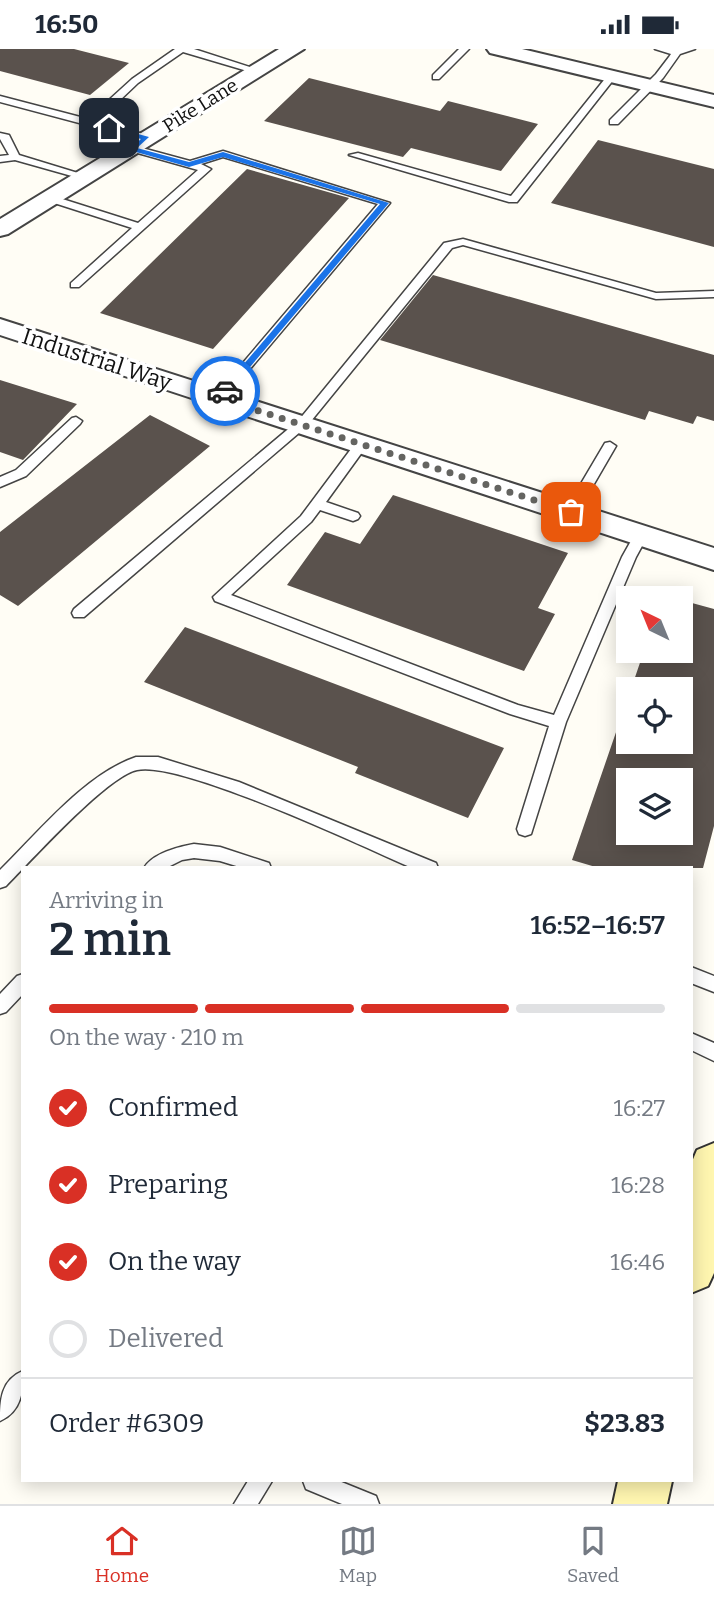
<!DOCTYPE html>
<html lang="en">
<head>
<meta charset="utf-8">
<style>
  :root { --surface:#fff; --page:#f6f6f7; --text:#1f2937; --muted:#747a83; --line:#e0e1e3; --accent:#d93025 }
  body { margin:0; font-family:Bitter,serif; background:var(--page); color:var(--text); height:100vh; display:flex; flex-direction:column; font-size:26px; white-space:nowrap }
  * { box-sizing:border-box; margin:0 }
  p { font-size:23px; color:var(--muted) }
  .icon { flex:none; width:38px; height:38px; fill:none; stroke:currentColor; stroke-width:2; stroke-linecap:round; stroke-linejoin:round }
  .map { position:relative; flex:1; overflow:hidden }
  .details { position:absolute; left:21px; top:817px; width:672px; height:616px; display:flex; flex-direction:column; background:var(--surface); border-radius:0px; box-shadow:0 4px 18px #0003 }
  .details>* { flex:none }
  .needle { width:46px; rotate:317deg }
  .tools { position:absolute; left:616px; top:537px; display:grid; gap:14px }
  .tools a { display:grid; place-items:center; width:77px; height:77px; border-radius:0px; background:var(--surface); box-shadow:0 4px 18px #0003; font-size:35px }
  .pin { position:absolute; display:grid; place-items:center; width:60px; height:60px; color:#fff; margin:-30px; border-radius:14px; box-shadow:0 4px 10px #0006 }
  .courier { position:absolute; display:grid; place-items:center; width:70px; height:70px; margin:-35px; border:5px solid #1a73e8; border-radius:50%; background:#fff; color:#222; box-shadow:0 2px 9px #0007 }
  .summary em { font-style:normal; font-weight:600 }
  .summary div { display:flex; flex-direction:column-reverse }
  .summary { display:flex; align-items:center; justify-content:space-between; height:119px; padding:0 28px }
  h1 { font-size:46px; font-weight:600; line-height:52px }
  .bar { display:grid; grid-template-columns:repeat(4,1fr); gap:10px 7px; align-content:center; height:84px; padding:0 28px }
  .bar i { height:9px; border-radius:5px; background:var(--line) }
  .bar .active { background:var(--accent) }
  .bar p { grid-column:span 4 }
  .line { display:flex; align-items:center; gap:18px; padding:0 28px; border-top:2px solid var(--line) }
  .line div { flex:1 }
  ol { padding:0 28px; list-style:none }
  li { display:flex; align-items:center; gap:21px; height:77px }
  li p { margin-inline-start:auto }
  li .icon { padding:7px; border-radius:50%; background:var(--accent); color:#fff; stroke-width:4 }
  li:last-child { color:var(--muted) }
  li i { width:38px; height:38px; border:4px solid var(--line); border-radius:50% }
  .status { display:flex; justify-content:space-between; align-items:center; height:49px; padding:0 35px; background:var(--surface); direction:ltr }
  .status svg { height:19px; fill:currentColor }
  .tab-bar { display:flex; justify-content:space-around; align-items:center; height:98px; border-top:2px solid var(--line); background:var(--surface); font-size:19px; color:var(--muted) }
  .tab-bar a { display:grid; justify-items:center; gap:4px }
  .tab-bar .active { color:var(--accent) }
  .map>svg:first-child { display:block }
  .building { fill:#5a524d; fill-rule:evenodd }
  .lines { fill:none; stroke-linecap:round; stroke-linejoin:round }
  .lane-casing { stroke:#444; stroke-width:3 }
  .street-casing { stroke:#444; stroke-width:4 }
  .secondary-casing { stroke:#333; stroke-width:4 }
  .lane { fill:#fff; fill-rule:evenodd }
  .street { fill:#fff; fill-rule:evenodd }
  .secondary { fill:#fff6b0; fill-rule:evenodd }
  .route { fill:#1a73e8 }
  .done { stroke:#646461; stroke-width:7; stroke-dasharray:0 12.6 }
  .labels { text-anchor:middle; stroke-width:7; stroke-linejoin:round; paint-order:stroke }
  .far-street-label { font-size:19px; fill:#111; stroke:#fff }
  .street-label { font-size:23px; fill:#111; stroke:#fff }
</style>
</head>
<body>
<div class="status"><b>16:50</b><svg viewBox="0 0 49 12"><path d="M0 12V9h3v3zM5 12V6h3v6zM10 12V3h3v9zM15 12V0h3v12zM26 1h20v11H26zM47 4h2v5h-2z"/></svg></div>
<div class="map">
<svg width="714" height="1455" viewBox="0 0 714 1455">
  <rect width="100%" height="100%" fill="#fffdf5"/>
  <path class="building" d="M 0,0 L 74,0 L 129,14 L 90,46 L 0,22 Z
    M 309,29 L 440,62 L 448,52 L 538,75 L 501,122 L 411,99 L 403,108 L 264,72 Z
    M 598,91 L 714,120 L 714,198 L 551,154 Z
    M 247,120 L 349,149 L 213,300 L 100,264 Z
    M 433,226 L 714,306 L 714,372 L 697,367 L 693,375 L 649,362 L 645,371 L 380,291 Z
    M 0,331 L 77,355 L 23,411 L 0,403 Z
    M 150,366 L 210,397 L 18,557 L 0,546 L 0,483 Z
    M 393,446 L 568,504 L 538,559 L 555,565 L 524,622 L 287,536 L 325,483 L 360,495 Z
    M 681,551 L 714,560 L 714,777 L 703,819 L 599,819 L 572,811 L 624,660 L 628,661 L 628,693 L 681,693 L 681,640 L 631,640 L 644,602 L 681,602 ZM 628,732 L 681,732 L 681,784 L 628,784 Z
    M 185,578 L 504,699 L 468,769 L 355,724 L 358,718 L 144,633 Z"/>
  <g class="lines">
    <g class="lane-casing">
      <path id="lane" d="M 175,0 L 194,0 L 259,21 L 254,24 L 183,3 L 138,34 L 97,73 L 151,87 L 151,91 L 147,92 L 0,53 L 0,47 L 88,70 L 132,30 Z
        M 459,0 L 469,0 L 439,30 L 433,30 L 433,26 Z
        M 655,0 L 695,0 L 680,5 L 663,29 L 618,75 L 610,75 L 610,71 L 656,25 L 669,8 L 671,5 Z
        M 611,25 L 616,28 L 614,30 L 517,153 L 509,153 L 349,106 L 358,104 L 511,147 L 608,26 Z
        M 0,84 L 9,86 L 19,106 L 91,128 L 86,131 L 15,111 L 0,113 L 0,107 L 9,106 L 0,90 Z
        M 131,96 L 190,112 L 223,102 L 390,154 L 223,352 L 215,352 L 213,349 L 378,155 L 223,108 L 201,115 L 211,120 L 79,238 L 71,238 L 71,234 L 132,179 L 48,152 L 48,148 L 56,148 L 138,174 L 198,121 L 127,101 L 127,97 Z
        M 463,190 L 656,244 L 714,242 L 714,248 L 656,250 L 463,196 L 452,199 L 307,377 L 84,568 L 74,568 L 72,564 L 74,560 L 299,371 L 444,194 Z
        M 76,368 L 82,372 L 80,375 L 26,427 L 0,438 L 0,428 L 16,421 L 72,369 Z
        M 362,391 L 368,395 L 326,453 L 358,464 L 360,467 L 358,470 L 353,472 L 320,461 L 311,473 L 231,546 L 518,656 L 554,666 L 622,508 L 636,483 L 646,483 L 648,486 L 636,508 L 566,673 L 531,785 L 525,787 L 519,785 L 517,780 L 549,677 L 510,665 L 215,552 L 213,548 L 301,467 L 357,392 Z
        M 610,393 L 616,397 L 576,466 L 566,466 L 566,460 L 605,394 Z
        M 136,708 L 158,708 L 239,733 L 436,814 L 438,819 L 412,819 C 364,798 180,711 137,721 C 107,727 30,813 6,837 L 0,839 L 0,821 C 38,784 85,725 136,708 Z
        M 194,795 L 220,798 L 269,814 L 271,819 L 243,819 L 220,812 L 194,809 L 182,811 L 166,819 L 144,819 C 153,804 178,798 194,795 Z
        M 691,918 L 714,927 L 714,943 L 691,934 Z
        M 23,925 L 23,945 L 6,963 L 0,965 L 0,945 L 17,927 Z
        M 691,984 L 714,994 L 714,1012 L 691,1001 Z
        M 23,1322 C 23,1342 22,1362 0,1372 C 0,1351 1,1331 23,1322 Z
        M 248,1432 L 272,1432 L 258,1455 L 234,1455 Z
        M 303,1432 L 339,1432 L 376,1447 L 379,1455 L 342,1455 L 306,1440 Z"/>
    </g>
    <g class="street-casing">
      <path id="street" d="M 279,0 L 304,0 L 8,185 L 0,187 L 0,170 Z
        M 487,0 L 522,0 L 714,46 L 714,58 L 490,4 Z
        M 0,270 L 714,499 L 714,521 L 0,286 Z"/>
    </g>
    <g class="secondary-casing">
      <path id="secondary" d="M 714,1094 L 714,1224 L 708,1237 L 691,1244 L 691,1115 L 697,1101 Z
        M 618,1432 L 672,1432 L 667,1455 L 613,1455 Z"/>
    </g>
    <use href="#lane" class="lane"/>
    <use href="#street" class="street"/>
    <use href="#secondary" class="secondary"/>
  </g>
  <path class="route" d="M 109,77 L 149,88 L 137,99 L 189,113 L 223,103 L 389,154 L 228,344 L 221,342 L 380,155 L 223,108 L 189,118 L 129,101 L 141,90 L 107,80 Z"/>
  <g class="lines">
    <path class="done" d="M 225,342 L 219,349 L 571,463"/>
  </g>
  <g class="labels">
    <g class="far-street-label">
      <text transform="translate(200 56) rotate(-32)" y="7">Pike Lane</text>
    </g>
    <g class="street-label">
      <text transform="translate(97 310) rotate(18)" y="8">Industrial Way</text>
    </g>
  </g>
</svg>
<div class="tools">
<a><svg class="needle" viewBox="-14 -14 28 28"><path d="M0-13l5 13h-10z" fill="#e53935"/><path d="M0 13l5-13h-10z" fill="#747a83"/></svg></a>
<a><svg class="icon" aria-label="locate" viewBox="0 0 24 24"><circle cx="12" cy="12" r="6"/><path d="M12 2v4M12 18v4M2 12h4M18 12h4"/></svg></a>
<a><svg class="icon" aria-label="layers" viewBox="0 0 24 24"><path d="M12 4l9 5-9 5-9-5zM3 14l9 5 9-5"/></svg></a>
</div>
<div class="pin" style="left:571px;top:463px;background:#ea580c"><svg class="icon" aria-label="bag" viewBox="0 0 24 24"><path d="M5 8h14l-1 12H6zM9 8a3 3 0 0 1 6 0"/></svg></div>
<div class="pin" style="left:109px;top:79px;background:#1f2937"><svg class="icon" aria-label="home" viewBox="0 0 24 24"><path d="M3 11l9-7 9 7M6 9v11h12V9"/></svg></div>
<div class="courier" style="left:225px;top:342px"><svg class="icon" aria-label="car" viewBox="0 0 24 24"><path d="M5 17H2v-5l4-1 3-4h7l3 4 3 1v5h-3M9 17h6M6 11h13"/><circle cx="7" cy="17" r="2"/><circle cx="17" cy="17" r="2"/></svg></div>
<section class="details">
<div class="summary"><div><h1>2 min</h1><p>Arriving in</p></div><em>16:52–16:57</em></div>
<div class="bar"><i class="active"></i><i class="active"></i><i class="active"></i><i></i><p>On the way · 210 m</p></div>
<ol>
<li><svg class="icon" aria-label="check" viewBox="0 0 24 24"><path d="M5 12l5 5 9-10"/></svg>Confirmed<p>16:27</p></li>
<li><svg class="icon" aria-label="check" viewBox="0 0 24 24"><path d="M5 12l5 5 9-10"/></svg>Preparing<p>16:28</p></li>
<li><svg class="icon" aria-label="check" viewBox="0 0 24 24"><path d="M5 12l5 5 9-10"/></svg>On the way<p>16:46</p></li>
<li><i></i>Delivered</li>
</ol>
<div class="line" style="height:91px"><div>Order #6309</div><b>$23.83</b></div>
</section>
</div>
<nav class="tab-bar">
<a class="active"><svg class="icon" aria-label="home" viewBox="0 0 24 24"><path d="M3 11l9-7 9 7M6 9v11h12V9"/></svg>Home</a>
<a><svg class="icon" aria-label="map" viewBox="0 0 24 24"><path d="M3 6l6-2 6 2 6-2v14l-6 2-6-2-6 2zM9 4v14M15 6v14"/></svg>Map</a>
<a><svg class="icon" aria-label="saved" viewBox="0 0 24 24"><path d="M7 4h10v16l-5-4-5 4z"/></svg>Saved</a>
</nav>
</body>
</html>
